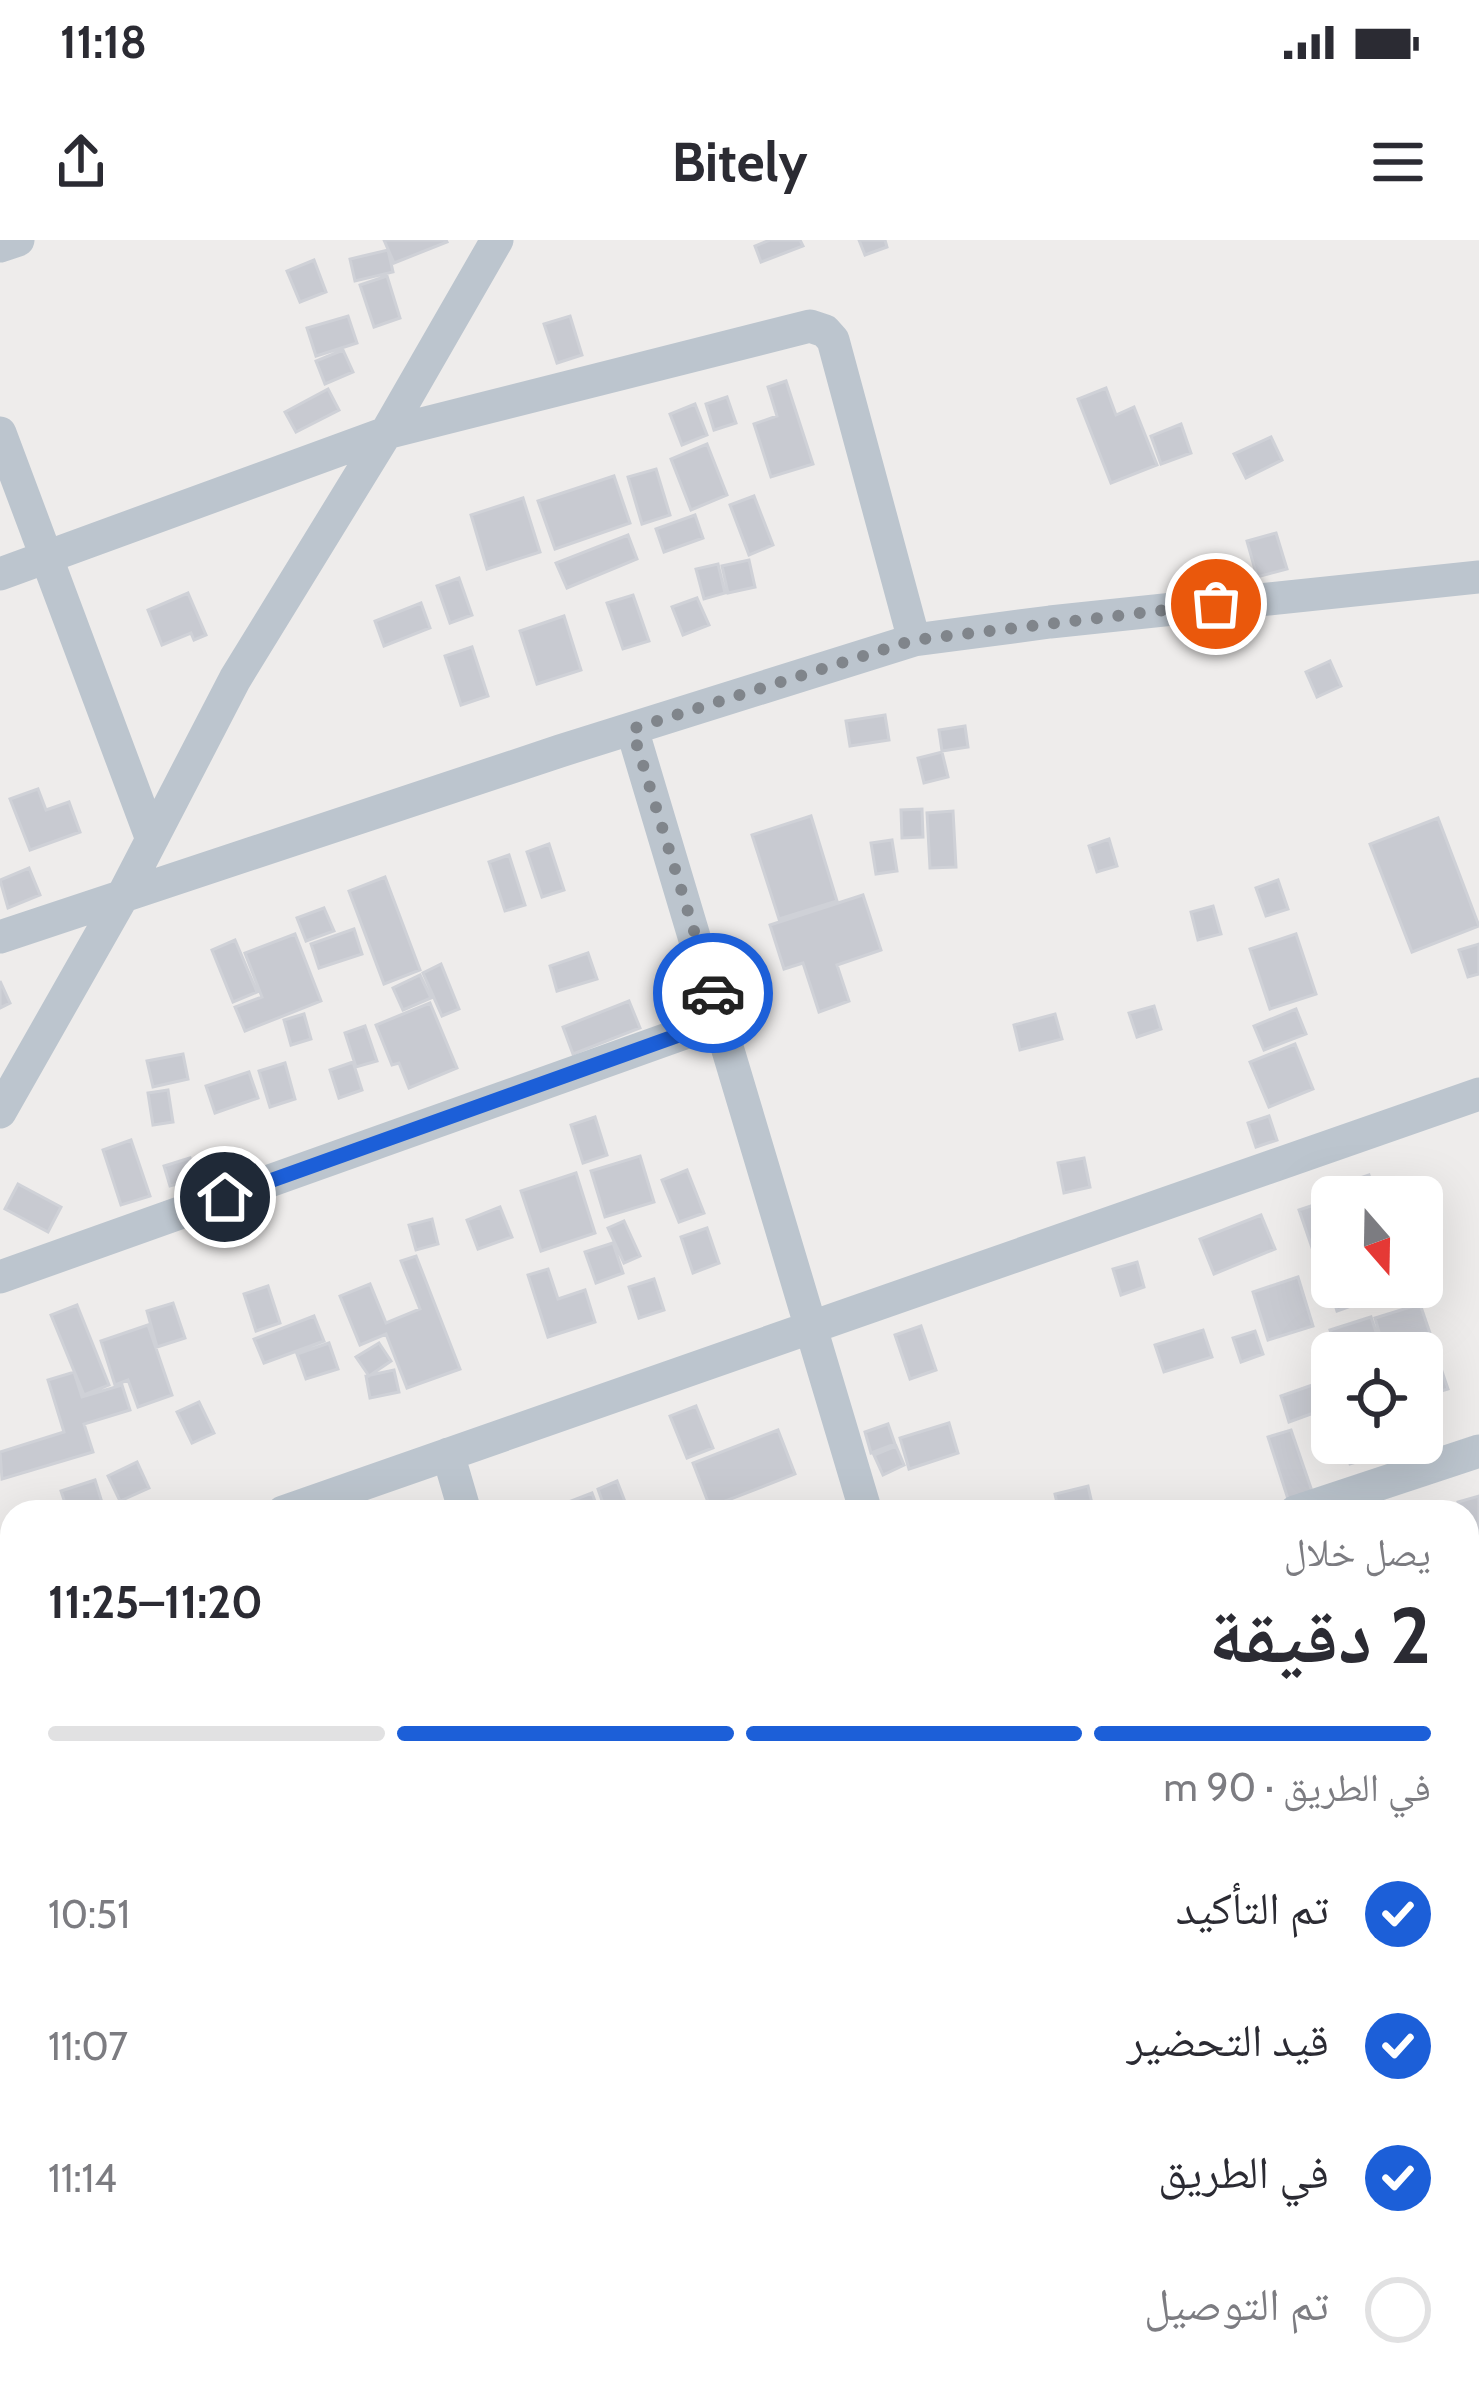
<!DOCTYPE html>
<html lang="ar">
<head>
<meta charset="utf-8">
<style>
  :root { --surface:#fff; --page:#f7f7f7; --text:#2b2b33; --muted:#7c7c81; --line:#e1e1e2; --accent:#1c5fd8 }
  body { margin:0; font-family:Cabin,"Noto Naskh Arabic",sans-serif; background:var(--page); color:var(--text); direction:rtl; height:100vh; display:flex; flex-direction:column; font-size:45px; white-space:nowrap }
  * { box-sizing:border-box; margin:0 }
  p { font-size:39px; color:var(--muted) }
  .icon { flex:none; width:66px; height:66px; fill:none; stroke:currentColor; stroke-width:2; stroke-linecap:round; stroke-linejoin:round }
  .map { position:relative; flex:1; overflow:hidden; direction:ltr }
  .side { position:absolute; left:0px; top:1260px; width:1479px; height:903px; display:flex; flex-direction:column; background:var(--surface); border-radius:36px 36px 0 0; box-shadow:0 12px 48px #0002; direction:rtl }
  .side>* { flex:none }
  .needle { width:78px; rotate:160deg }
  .buttons { position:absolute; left:1311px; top:936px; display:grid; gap:24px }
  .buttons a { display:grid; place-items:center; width:132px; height:132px; border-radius:18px; background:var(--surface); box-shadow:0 12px 48px #0002; font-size:60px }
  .pin { position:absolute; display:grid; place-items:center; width:102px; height:102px; color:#fff; margin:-51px; border:6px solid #fff; border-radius:50%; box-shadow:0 3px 12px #0007 }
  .courier { position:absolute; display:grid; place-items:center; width:120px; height:120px; margin:-60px; border:9px solid #1c5fd8; border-radius:50%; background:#fff; color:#222; box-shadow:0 3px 15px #0007 }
  .head em { font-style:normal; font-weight:800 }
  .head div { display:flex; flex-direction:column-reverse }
  .head { display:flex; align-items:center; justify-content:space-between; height:204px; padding:0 48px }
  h1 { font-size:78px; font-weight:800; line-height:90px }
  .bar { display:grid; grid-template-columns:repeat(4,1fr); gap:18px 12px; align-content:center; height:144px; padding:0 48px }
  .bar i { height:15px; border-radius:9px; background:var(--line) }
  .bar .current { background:var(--accent) }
  .bar p { grid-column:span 4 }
  ol { padding:0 48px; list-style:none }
  li { display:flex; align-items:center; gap:36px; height:132px }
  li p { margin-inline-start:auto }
  li .icon { padding:12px; border-radius:50%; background:var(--accent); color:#fff; stroke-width:4 }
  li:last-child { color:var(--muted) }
  li i { width:66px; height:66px; border:6px solid var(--line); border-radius:50% }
  .status { display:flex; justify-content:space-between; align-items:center; height:84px; padding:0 60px; background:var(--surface); direction:ltr }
  .status svg { height:33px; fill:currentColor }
  header { display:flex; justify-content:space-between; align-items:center; height:156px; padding:0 48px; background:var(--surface); font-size:54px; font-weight:800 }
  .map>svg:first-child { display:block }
  .building { fill:#c8cad1; stroke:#cfd1d7; stroke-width:3 }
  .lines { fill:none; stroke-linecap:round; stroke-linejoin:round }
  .street { stroke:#bcc5ce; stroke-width:33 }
  .done { stroke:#80858b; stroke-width:12; stroke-dasharray:0 21.6 }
  .route { stroke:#1c5fd8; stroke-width:15 }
</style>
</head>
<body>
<div class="status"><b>11:18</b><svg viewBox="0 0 49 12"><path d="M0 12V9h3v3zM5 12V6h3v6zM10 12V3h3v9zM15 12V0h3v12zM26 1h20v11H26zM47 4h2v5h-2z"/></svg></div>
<header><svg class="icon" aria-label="menu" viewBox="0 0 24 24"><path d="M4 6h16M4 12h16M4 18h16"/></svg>Bitely<svg class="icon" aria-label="share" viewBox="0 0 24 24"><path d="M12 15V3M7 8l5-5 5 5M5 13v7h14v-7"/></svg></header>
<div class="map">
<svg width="1479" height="2162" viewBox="0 0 1479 2162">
  <rect width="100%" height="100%" fill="#eeeceb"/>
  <path class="building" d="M 384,0 L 446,0 L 447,2 L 394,23 Z
    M 770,0 L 800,0 L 803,6 L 761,22 L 755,6 Z
    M 859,0 L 885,0 L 887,7 L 865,15 Z
    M 388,10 L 393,32 L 355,41 L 350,19 Z
    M 314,20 L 326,52 L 300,62 L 287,31 Z
    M 387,36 L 400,78 L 374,87 L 360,45 Z
    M 348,76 L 357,103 L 316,116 L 307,88 Z
    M 570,76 L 582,115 L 557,123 L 544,84 Z
    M 343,110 L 353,132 L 325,144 L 316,121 Z
    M 786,141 L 813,224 L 771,237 L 754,184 L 777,176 L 768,147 Z
    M 1106,148 L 1116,175 L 1134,167 L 1157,225 L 1111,243 L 1078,159 Z
    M 328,149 L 339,170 L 296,192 L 285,172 Z
    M 727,157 L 736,183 L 714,190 L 706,164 Z
    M 695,164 L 707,195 L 682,205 L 670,174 Z
    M 1181,184 L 1191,213 L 1161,224 L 1151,196 Z
    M 1271,197 L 1282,220 L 1246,238 L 1234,214 Z
    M 707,204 L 727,255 L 691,270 L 671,219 Z
    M 656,229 L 670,275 L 642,284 L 628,237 Z
    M 614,236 L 630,283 L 555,309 L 538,261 Z
    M 754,256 L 773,305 L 749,315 L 730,265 Z
    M 523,258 L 540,312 L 487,329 L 471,275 Z
    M 695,275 L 703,298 L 664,312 L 656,289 Z
    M 1276,293 L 1287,329 L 1257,337 L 1247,301 Z
    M 628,295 L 637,319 L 567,348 L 556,323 Z
    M 749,320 L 755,347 L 728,353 L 722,326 Z
    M 718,324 L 725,353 L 704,359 L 696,329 Z
    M 459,338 L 472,375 L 450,383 L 437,346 Z
    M 188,353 L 206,395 L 194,400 L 191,393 L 162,405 L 148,370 Z
    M 633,355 L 649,401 L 623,409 L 607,363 Z
    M 697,358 L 709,385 L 683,395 L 672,367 Z
    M 421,363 L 430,388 L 384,406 L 375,381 Z
    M 564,376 L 581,430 L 537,444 L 520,391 Z
    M 472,407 L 488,456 L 461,465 L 445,416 Z
    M 1330,421 L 1341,446 L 1317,457 L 1306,432 Z
    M 885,475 L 889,500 L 850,506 L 846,481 Z
    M 965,486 L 968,507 L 942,511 L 939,490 Z
    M 942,512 L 948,537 L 924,543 L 918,518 Z
    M 38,549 L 46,570 L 69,562 L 80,592 L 30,610 L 10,559 Z
    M 922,569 L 923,597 L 902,598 L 901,570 Z
    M 953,571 L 956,627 L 930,628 L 927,573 Z
    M 811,576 L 837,661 L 779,679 L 752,595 Z
    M 1438,578 L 1479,686 L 1412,712 L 1370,604 Z
    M 1109,599 L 1117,626 L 1097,632 L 1089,606 Z
    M 892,600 L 897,631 L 876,634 L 871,603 Z
    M 549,604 L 564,650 L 542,657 L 527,612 Z
    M 509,615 L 525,665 L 505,671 L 489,622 Z
    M 29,628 L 40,655 L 8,668 L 0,640 Z
    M 385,637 L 420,730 L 384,744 L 349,651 Z
    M 1278,640 L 1288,669 L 1266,676 L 1256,648 Z
    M 863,655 L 881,710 L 837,725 L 849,761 L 819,772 L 803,723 L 784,729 L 770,685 Z
    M 1213,666 L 1221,694 L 1198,700 L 1191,672 Z
    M 324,668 L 334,691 L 306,701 L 297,678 Z
    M 354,689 L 362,714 L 319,728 L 311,704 Z
    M 295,694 L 321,761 L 245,791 L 235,767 L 262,757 L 245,713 Z
    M 1296,694 L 1316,754 L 1270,769 L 1250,709 Z
    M 235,700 L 257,752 L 233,762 L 212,710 Z
    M 1479,704 L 1479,734 L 1468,737 L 1459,710 Z
    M 588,713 L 597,739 L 557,751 L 550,726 Z
    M 441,724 L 459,769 L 442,776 L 423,733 Z
    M 420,735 L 431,758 L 403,770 L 393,748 Z
    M 0,741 L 10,763 L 0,768 Z
    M 629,761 L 640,788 L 573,814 L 563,787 Z
    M 430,763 L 457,828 L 409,848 L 399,823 L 392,825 L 376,785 Z
    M 1154,766 L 1161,789 L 1137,797 L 1129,773 Z
    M 1296,769 L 1306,794 L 1264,810 L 1254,786 Z
    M 304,774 L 311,799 L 291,805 L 284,780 Z
    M 1055,774 L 1062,799 L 1020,810 L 1014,785 Z
    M 365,786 L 377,821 L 356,827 L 345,793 Z
    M 1295,804 L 1313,849 L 1269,867 L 1250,822 Z
    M 183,814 L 188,839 L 153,847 L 147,821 Z
    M 353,822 L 362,850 L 339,858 L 330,830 Z
    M 285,823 L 295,859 L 270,867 L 259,831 Z
    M 249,832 L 258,858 L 215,873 L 206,846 Z
    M 168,850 L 173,882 L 153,885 L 148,853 Z
    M 1269,876 L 1277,900 L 1256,907 L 1248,883 Z
    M 595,877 L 607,915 L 583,923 L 571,885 Z
    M 131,900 L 150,956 L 121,965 L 103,910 Z
    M 640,916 L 654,962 L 605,977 L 591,931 Z
    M 190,918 L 196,939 L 170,946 L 164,926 Z
    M 1084,918 L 1090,947 L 1064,953 L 1058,923 Z
    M 687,930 L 704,973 L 679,982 L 662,940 Z
    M 576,933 L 595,993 L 541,1011 L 521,951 Z
    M 1369,935 L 1376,957 L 1332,957 L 1332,1017 L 1317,1022 L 1299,970 L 1320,963 L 1316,953 Z
    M 18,944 L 61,967 L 48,992 L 5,969 Z
    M 500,967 L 512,997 L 478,1009 L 467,980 Z
    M 1261,975 L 1275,1009 L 1214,1034 L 1200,999 Z
    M 432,979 L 438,1004 L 416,1010 L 409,985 Z
    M 624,981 L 640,1016 L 624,1023 L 608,988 Z
    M 707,988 L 719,1023 L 693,1033 L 681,997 Z
    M 613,1003 L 623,1033 L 596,1043 L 585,1012 Z
    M 416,1016 L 460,1129 L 407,1148 L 386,1094 L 360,1105 L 340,1056 L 370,1044 L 386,1083 L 420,1069 L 401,1021 Z
    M 1137,1022 L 1144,1047 L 1121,1055 L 1113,1029 Z
    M 548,1029 L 558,1059 L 585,1050 L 595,1082 L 548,1097 L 528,1035 Z
    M 1298,1037 L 1313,1086 L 1268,1100 L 1253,1052 Z
    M 654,1039 L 664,1070 L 639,1078 L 629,1047 Z
    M 268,1046 L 280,1083 L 256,1091 L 244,1054 Z
    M 1334,1047 L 1404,1047 L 1337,1071 L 1330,1048 Z
    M 173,1063 L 185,1098 L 157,1107 L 147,1071 Z
    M 1420,1064 L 1432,1099 L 1385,1113 L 1375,1078 Z
    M 77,1065 L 109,1145 L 84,1155 L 51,1075 Z
    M 314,1076 L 324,1101 L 264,1123 L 254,1099 Z
    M 1371,1077 L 1382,1110 L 1338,1113 L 1330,1090 Z
    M 148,1085 L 172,1155 L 138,1167 L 128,1140 L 115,1145 L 101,1101 Z
    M 921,1086 L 936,1130 L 910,1139 L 895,1095 Z
    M 1203,1090 L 1212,1117 L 1164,1132 L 1155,1105 Z
    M 1255,1091 L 1263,1114 L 1241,1122 L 1233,1098 Z
    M 329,1103 L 338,1129 L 306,1139 L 297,1114 Z
    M 379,1103 L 391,1121 L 369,1136 L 356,1117 Z
    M 1434,1108 L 1448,1149 L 1424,1156 L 1420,1113 Z
    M 394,1130 L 399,1152 L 370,1158 L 366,1136 Z
    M 74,1132 L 82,1157 L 122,1145 L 130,1170 L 84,1184 L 93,1212 L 2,1239 L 0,1212 L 64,1192 L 48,1140 Z
    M 1321,1142 L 1330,1167 L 1289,1182 L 1281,1156 Z
    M 199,1162 L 214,1193 L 192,1203 L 177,1172 Z
    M 696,1166 L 713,1208 L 687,1218 L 670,1176 Z
    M 949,1183 L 958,1213 L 909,1229 L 900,1198 Z
    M 888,1184 L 895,1204 L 871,1213 L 865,1192 Z
    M 778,1190 L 795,1234 L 710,1267 L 693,1223 Z
    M 1291,1190 L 1313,1254 L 1289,1262 L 1268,1197 Z
    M 1343,1203 L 1369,1203 L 1373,1217 L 1350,1224 Z
    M 896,1206 L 904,1225 L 883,1235 L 874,1215 Z
    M 137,1222 L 149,1248 L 120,1261 L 108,1236 Z
    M 95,1240 L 105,1272 L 68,1272 L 61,1251 Z
    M 617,1241 L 629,1272 L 606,1272 L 598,1249 Z
    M 1088,1246 L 1093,1268 L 1059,1272 L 1055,1254 Z
    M 592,1253 L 599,1272 L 545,1272 L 545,1271 Z
    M 1479,1256 L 1479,1326 L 1467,1290 L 1467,1272 L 1461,1272 L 1458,1262 Z
    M 1479,1349 L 1479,1386 L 1476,1387 L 1467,1353 Z
    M 1479,1410 L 1479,1471 L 1471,1474 L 1467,1463 L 1467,1415 Z
    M 0,1506 L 12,1541 L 12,1547 L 0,1551 Z
    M 1479,1633 L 1479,1663 L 1469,1667 L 1467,1639 Z
    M 1473,1849 L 1478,1866 L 1467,1870 L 1467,1851 Z
    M 13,2151 L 50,2151 L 52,2155 L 16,2162 Z"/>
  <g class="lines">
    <path class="street" d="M 0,6 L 18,0
      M 0,193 L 151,597
      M 0,334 L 386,193 L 810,86 L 825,91 L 833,100 L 914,400
      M 632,489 L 866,1272
      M 0,697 L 560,511 L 914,400 L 1050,382 L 1479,337
      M 0,872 L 121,659 L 235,439 L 386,193 L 497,0
      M 0,1037 L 721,780
      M 448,1214 L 465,1272
      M 283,1272 L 1479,854
      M 1295,1272 L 1479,1211
      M 0,1366 L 12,1362
      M 1467,1538 L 1479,1534
      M 0,1717 L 12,1713
      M 0,1932 L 12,1971
      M 1467,1938 L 1479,1936
      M 0,2057 L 12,2053
      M 382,2151 L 387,2162
      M 896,2151 L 896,2162
      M 1108,2151 L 1115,2162
      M 846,2162 L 872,2151"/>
  </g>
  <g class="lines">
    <path class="done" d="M 713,753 L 632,489 L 914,400 L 1216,364"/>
    <path class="route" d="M 225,957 L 721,780 L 713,753"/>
  </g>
</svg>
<div class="buttons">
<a><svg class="needle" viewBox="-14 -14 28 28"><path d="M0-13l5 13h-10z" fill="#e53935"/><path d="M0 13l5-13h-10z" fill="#7c7c81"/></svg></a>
<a><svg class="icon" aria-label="locate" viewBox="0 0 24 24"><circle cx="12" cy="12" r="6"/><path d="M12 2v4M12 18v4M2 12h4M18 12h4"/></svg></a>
</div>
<div class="pin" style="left:1216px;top:364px;background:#ea580c"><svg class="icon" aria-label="bag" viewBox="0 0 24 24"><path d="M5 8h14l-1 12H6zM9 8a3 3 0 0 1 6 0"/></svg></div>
<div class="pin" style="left:225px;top:957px;background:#1f2937"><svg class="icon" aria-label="home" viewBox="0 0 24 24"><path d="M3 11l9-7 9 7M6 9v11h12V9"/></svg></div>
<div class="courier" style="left:713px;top:753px"><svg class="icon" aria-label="car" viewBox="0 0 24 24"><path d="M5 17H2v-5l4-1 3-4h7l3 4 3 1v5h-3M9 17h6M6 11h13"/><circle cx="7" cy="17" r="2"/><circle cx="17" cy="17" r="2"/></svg></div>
<section class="side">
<div class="head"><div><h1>2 دقيقة</h1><p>يصل خلال</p></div><em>11:20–11:25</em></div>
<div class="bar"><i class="current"></i><i class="current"></i><i class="current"></i><i></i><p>في الطريق · 90 m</p></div>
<ol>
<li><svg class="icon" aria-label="check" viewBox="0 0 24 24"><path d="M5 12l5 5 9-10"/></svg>تم التأكيد<p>10:51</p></li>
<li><svg class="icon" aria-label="check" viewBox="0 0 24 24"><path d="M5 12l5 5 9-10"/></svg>قيد التحضير<p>11:07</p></li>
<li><svg class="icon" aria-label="check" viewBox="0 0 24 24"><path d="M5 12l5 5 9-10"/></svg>في الطريق<p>11:14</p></li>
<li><i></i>تم التوصيل</li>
</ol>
</section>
</div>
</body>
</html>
